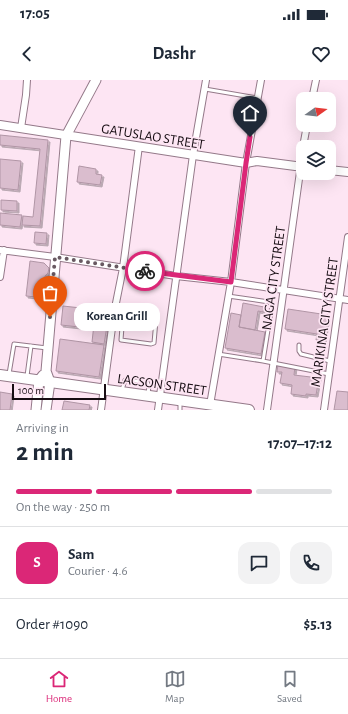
<!DOCTYPE html>
<html lang="en">
<head>
<meta charset="utf-8">
<style>
  :root { --surface:#fff; --page:#f2f2f3; --text:#1f2937; --muted:#747a83; --line:#e0e1e3; --accent:#db2777 }
  body { margin:0; font-family:"Alegreya Sans",sans-serif; background:var(--page); color:var(--text); height:100vh; display:flex; flex-direction:column; font-size:15px; white-space:nowrap }
  * { box-sizing:border-box; margin:0 }
  p { font-size:13px; color:var(--muted) }
  .icon { flex:none; width:22px; height:22px; fill:none; stroke:currentColor; stroke-width:2; stroke-linecap:round; stroke-linejoin:round }
  .map { position:relative; height:330px; overflow:hidden }
  .drawer { display:flex; flex-direction:column; background:var(--surface); flex:1 }
  .drawer>* { flex:none }
  .needle { width:26px; rotate:76deg }
  .tools { position:absolute; left:296px; top:12px; display:grid; gap:8px }
  .tools a { display:grid; place-items:center; width:40px; height:40px; border-radius:8px; background:var(--surface); box-shadow:0 4px 16px #0002; font-size:20px }
  .scale { position:absolute; left:12px; bottom:10px; width:94px; box-sizing:border-box; padding-left:4px; border:2px solid #170d13; border-top:0; font-size:11px; line-height:14px; white-space:nowrap; color:#170d13; -webkit-text-stroke:3px #fde5f3; paint-order:stroke }
  .pin { position:absolute; display:grid; place-items:center; width:34px; height:34px; color:#fff; margin:-41px -17px; border-radius:50% 50% 50% 0; rotate:-45deg; box-shadow:0 0 4px #0007 }
  .pin .icon { rotate:45deg }
  .courier { position:absolute; display:grid; place-items:center; width:40px; height:40px; margin:-20px; border:3px solid #db2777; border-radius:50%; background:#fff; color:#222; box-shadow:0 1px 5px #0007 }
  .bubble { position:absolute; height:28px; border-radius:12px; background:var(--surface); box-shadow:0 4px 16px #0002; font-size:13px; font-weight:700; line-height:28px; text-align:center }
  .overview em { font-style:normal; font-weight:700 }
  .overview div { display:flex; flex-direction:column-reverse }
  .overview { display:flex; align-items:center; justify-content:space-between; height:68px; padding:0 16px }
  h1 { font-size:26px; font-weight:700; line-height:30px }
  .bar { display:grid; grid-template-columns:repeat(4,1fr); gap:6px 4px; align-content:center; height:48px; padding:0 16px }
  .bar i { height:5px; border-radius:3px; background:var(--line) }
  .bar .on { background:var(--accent) }
  .bar p { grid-column:span 4 }
  .line { display:flex; align-items:center; gap:10px; padding:0 16px; border-top:1px solid var(--line) }
  .line div { flex:1 }
  .round { display:grid; place-items:center; flex:none; width:42px; height:42px; border-radius:12px; background:var(--page) }
  .status { display:flex; justify-content:space-between; align-items:center; height:28px; padding:0 20px; background:var(--surface); direction:ltr }
  .status svg { height:11px; fill:currentColor }
  header { display:flex; justify-content:space-between; align-items:center; height:52px; padding:0 16px; background:var(--surface); font-size:18px; font-weight:700 }
  .tab-bar { display:flex; justify-content:space-around; align-items:center; height:56px; border-top:1px solid var(--line); background:var(--surface); font-size:11px; color:var(--muted) }
  .tab-bar a { display:grid; justify-items:center; gap:2px }
  .tab-bar .on { color:var(--accent) }
  .map>svg:first-child { display:block }
  .building { fill:#dabdce; stroke:#b095a5; filter:url(#shadow) }
  .lines { fill:none; stroke-linecap:round; stroke-linejoin:round }
  .service-casing { stroke:#947989; stroke-width:5 }
  .minor-casing { stroke:#947989; stroke-width:8 }
  .tertiary-casing { stroke:#947989; stroke-width:10 }
  .secondary-casing { stroke:#947989; stroke-width:11 }
  .primary-casing { stroke:#947989; stroke-width:12 }
  .service { stroke:#fff; stroke-width:3 }
  .minor { stroke:#fff; stroke-width:6 }
  .tertiary { stroke:#fff; stroke-width:8 }
  .secondary { stroke:#fff; stroke-width:9 }
  .primary { stroke:#fff; stroke-width:10 }
  .done { stroke:#685961; stroke-width:4; stroke-dasharray:0 7.2 }
  .route { stroke:#db2777; stroke-width:5 }
  .labels { text-anchor:middle; stroke-width:3.5; stroke-linejoin:round; paint-order:stroke }
  .street-label { font-size:14px; fill:#170d13; stroke:#fde5f3 }
</style>
</head>
<body>
<div class="status"><b>17:05</b><svg viewBox="0 0 49 12"><path d="M0 12V9h3v3zM5 12V6h3v6zM10 12V3h3v9zM15 12V0h3v12zM26 1h20v11H26zM47 4h2v5h-2z"/></svg></div>
<header><svg class="icon" aria-label="back" viewBox="0 0 24 24"><path d="M15 5l-7 7 7 7"/></svg>Dashr<svg class="icon" aria-label="heart" viewBox="0 0 24 24"><path d="M12 20l-8-8c-3-5 5-10 8-4 3-6 11-1 8 4z"/></svg></header>
<div class="map">
<svg width="348" height="330" viewBox="0 0 348 330">
  <defs>
    <filter id="shadow"><feDropShadow dx="2" dy="2" stdDeviation="0" flood-color="#0004"/></filter>
  </defs>
  <rect width="100%" height="100%" fill="#fde5f3"/>
  <path class="building" d="M 0,55 L 48,60 L 40,146 L 22,145 L 23,136 L 33,137 L 40,69 L 0,65 Z
    M 0,79 L 21,81 L 18,110 L 0,108 Z
    M 79,86 L 96,89 L 96,94 L 102,95 L 100,105 L 77,102 Z
    M 1,120 L 17,121 L 17,131 L 1,130 Z
    M 0,133 L 22,135 L 20,147 L 0,145 Z
    M 35,152 L 47,153 L 46,164 L 34,163 Z
    M 30,181 L 44,183 L 49,188 L 48,193 L 45,196 L 45,201 L 48,201 L 46,218 L 26,216 Z
    M 243,223 L 264,227 L 263,232 L 258,231 L 255,250 L 239,247 Z
    M 63,226 L 90,229 L 88,248 L 61,245 Z
    M 288,229 L 328,235 L 324,262 L 316,260 L 317,254 L 285,249 Z
    M 231,233 L 241,235 L 239,247 L 265,252 L 261,274 L 225,268 Z
    M 94,244 L 107,246 L 104,264 L 92,262 Z
    M 60,259 L 104,265 L 99,297 L 56,291 Z
    M 278,284 L 295,286 L 294,295 L 319,298 L 316,315 L 306,314 L 306,316 L 291,314 L 292,305 L 280,303 L 282,292 L 277,292 Z
    M 337,311 L 348,312 L 348,330 L 334,330 Z
    M 0,312 L 12,314 L 10,330 L 0,330 Z
    M 64,321 L 90,325 L 89,330 L 62,330 Z"/>
  <g class="lines">
    <g class="service-casing">
      <path id="service" d="M 205,9 L 257,18
        M 228,216 L 269,222 L 272,225 L 263,281
        M 114,233 L 155,238 L 156,240 L 154,263 L 151,264 L 121,260 L 123,234
        M 299,265 L 299,271 L 301,274 L 330,281
        M 218,274 L 263,281 L 329,294
        M 9,294 L 14,264 L 47,268
        M 27,296 L 31,266
        M 122,310 L 125,300 L 147,302 L 149,306 L 148,314
        M 180,330 L 180,322"/>
    </g>
    <g class="minor-casing">
      <path id="minor" d="M 312,19 L 316,0
        M 21,48 L 26,15 L 27,0
        M 303,67 L 307,45
        M 0,170 L 55,177 L 176,196 L 231,202 L 348,220
        M 0,197 L 4,170
        M 210,325 L 231,202 L 246,83 L 261,0
        M 101,330 L 114,233 L 123,188 L 139,66
        M 158,330 L 193,75 L 206,0
        M 267,330 L 303,70
        M 324,330 L 348,157"/>
    </g>
    <g class="tertiary-casing">
      <path id="tertiary" d="M 0,45 L 246,83 L 257,81 L 303,87
        M 329,90 L 348,92"/>
    </g>
    <g class="secondary-casing">
      <path id="secondary" d="M 36,330 L 39,300 L 43,295
        M 46,330 L 50,302 L 46,291 L 48,268 L 66,56 L 96,0"/>
    </g>
    <g class="primary-casing">
      <path id="primary" d="M 0,295 L 249,330"/>
    </g>
    <use href="#service" class="service"/>
    <use href="#minor" class="minor"/>
    <use href="#tertiary" class="tertiary"/>
    <use href="#secondary" class="secondary"/>
    <use href="#primary" class="primary"/>
  </g>
  <g class="lines">
    <path class="done" d="M 50,237 L 55,177 L 145,191"/>
    <path class="route" d="M 145,191 L 231,202 L 246,83 L 250,57"/>
  </g>
  <g class="labels">
    <g class="street-label">
      <text transform="translate(153 56) rotate(9)" y="5">GATUSLAO STREET</text>
      <text transform="translate(273 198) rotate(-82)" y="5">NAGA CITY STREET</text>
      <text transform="translate(324 242) rotate(-82)" y="5">MARIKINA CITY STREET</text>
      <text transform="translate(162 304) rotate(8)" y="5">LACSON STREET</text>
    </g>
  </g>
</svg>
<div class="tools">
<a><svg class="needle" viewBox="-14 -14 28 28"><path d="M0-13l5 13h-10z" fill="#e53935"/><path d="M0 13l5-13h-10z" fill="#747a83"/></svg></a>
<a><svg class="icon" aria-label="layers" viewBox="0 0 24 24"><path d="M12 4l9 5-9 5-9-5zM3 14l9 5 9-5"/></svg></a>
</div>
<div class="scale">100 m</div>
<div class="pin" style="left:50px;top:237px;background:#ea580c"><svg class="icon" aria-label="bag" viewBox="0 0 24 24"><path d="M5 8h14l-1 12H6zM9 8a3 3 0 0 1 6 0"/></svg></div>
<div class="pin" style="left:250px;top:57px;background:#1f2937"><svg class="icon" aria-label="home" viewBox="0 0 24 24"><path d="M3 11l9-7 9 7M6 9v11h12V9"/></svg></div>
<div class="courier" style="left:145px;top:191px"><svg class="icon" aria-label="bike" viewBox="0 0 24 24"><circle cx="6" cy="16" r="4"/><circle cx="18" cy="16" r="4"/><path d="M6 16l4-8h5l3 8M10 8l3 8H6M13 5h3"/></svg></div>
<div class="bubble" style="left:74px;top:223px;width:86px">Korean Grill</div>
</div>
<section class="drawer">
<div class="overview"><div><h1>2 min</h1><p>Arriving in</p></div><em>17:07–17:12</em></div>
<div class="bar"><i class="on"></i><i class="on"></i><i class="on"></i><i></i><p>On the way · 250 m</p></div>
<div class="line" style="height:72px"><b class="round" style="background:var(--accent);color:#fff">S</b><div><b>Sam</b><p>Courier · 4.6</p></div><a class="round"><svg class="icon" aria-label="chat" viewBox="0 0 24 24"><path d="M4 5h16v11H9l-5 4z"/></svg></a><a class="round"><svg class="icon" aria-label="phone" viewBox="0 0 24 24"><path d="M5 4h4l2 5-3 2q2 4 5 5l2-3 5 2v4C11 20 4 13 5 4z"/></svg></a></div>
<div class="line" style="height:52px"><div>Order #1090</div><b>$5.13</b></div>
</section>
<nav class="tab-bar">
<a class="on"><svg class="icon" aria-label="home" viewBox="0 0 24 24"><path d="M3 11l9-7 9 7M6 9v11h12V9"/></svg>Home</a>
<a><svg class="icon" aria-label="map" viewBox="0 0 24 24"><path d="M3 6l6-2 6 2 6-2v14l-6 2-6-2-6 2zM9 4v14M15 6v14"/></svg>Map</a>
<a><svg class="icon" aria-label="saved" viewBox="0 0 24 24"><path d="M7 4h10v16l-5-4-5 4z"/></svg>Saved</a>
</nav>
</body>
</html>
